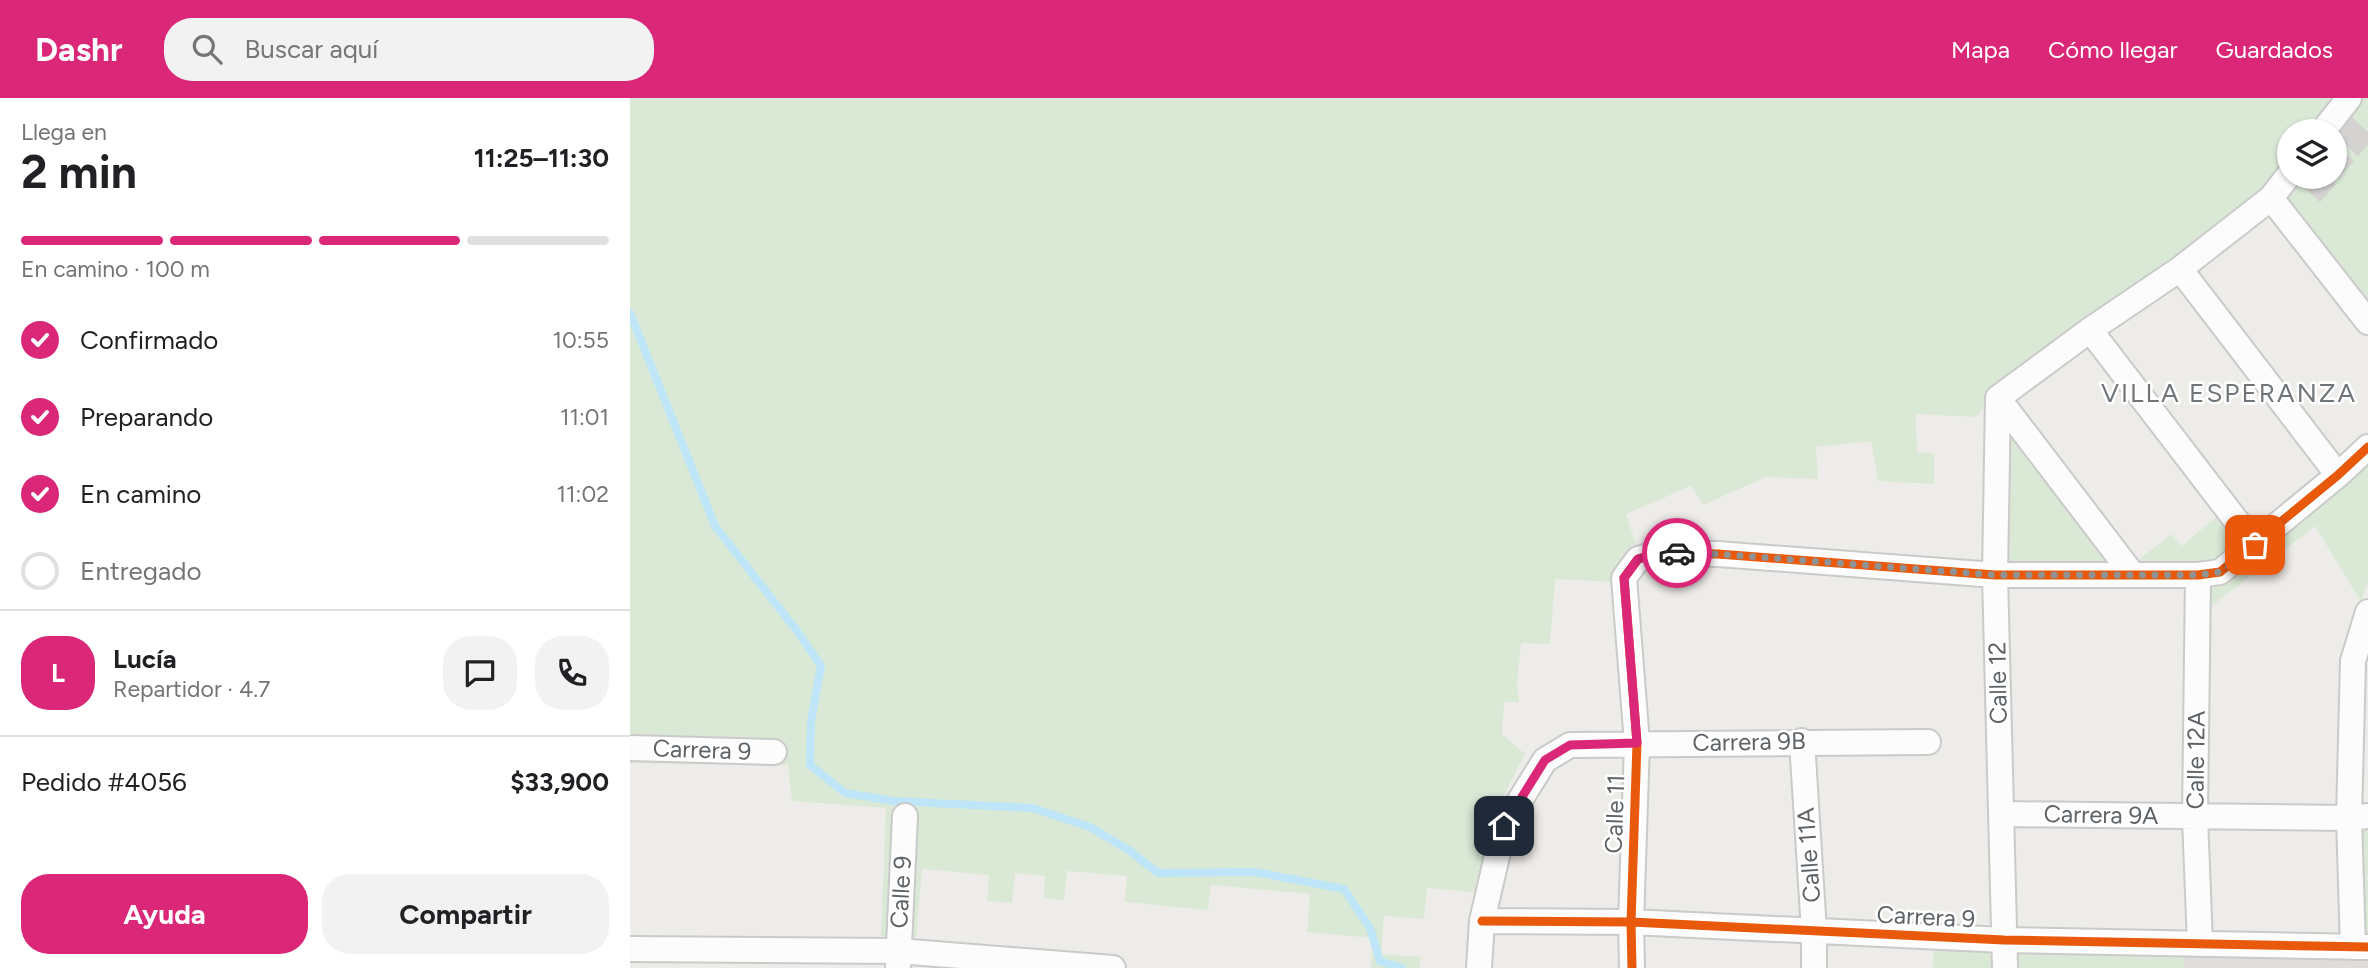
<!DOCTYPE html>
<html lang="es">
<head>
<meta charset="utf-8">
<style>
  :root { --surface:#fff; --page:#f2f2f2; --text:#202124; --muted:#757577; --line:#e0e0e0; --accent:#db2777 }
  body { margin:0; font-family:Figtree,sans-serif; background:var(--page); color:var(--text); height:100vh; display:flex; flex-direction:column; font-size:26px; white-space:nowrap }
  * { box-sizing:border-box; margin:0 }
  p { font-size:23px; color:var(--muted) }
  .icon { flex:none; width:38px; height:38px; fill:none; stroke:currentColor; stroke-width:2; stroke-linecap:round; stroke-linejoin:round }
  .map { position:relative; flex:1; overflow:hidden }
  .details { display:flex; flex-direction:column; background:var(--surface); width:630px }
  .details>* { flex:none }
  .tools { position:absolute; left:1647px; top:21px; display:grid; gap:14px }
  .tools a { display:grid; place-items:center; width:70px; height:70px; border-radius:50%; background:var(--surface); box-shadow:0 2px 5px #0004; font-size:35px }
  .pin { position:absolute; display:grid; place-items:center; width:60px; height:60px; color:#fff; margin:-30px; border-radius:14px; box-shadow:0 4px 10px #0006 }
  .courier { position:absolute; display:grid; place-items:center; width:70px; height:70px; margin:-35px; border:5px solid #db2777; border-radius:50%; background:#fff; color:#222; box-shadow:0 2px 9px #0007 }
  .summary em { font-style:normal; font-weight:700 }
  .summary div { display:flex; flex-direction:column-reverse }
  .summary { display:flex; align-items:center; justify-content:space-between; height:119px; padding:0 21px }
  h1 { font-size:46px; font-weight:700; line-height:52px }
  .bar { display:grid; grid-template-columns:repeat(4,1fr); gap:10px 7px; align-content:center; height:84px; padding:0 21px }
  .bar i { height:9px; border-radius:5px; background:var(--line) }
  .bar .current { background:var(--accent) }
  .bar p { grid-column:span 4 }
  .line { display:flex; align-items:center; gap:18px; padding:0 21px; border-top:2px solid var(--line) }
  .line div { flex:1 }
  .round { display:grid; place-items:center; flex:none; width:74px; height:74px; border-radius:28px; background:var(--page) }
  ol { padding:0 21px; list-style:none }
  li { display:flex; align-items:center; gap:21px; height:77px }
  li p { margin-inline-start:auto }
  li .icon { padding:7px; border-radius:50%; background:var(--accent); color:#fff; stroke-width:4 }
  li:last-child { color:var(--muted) }
  li i { width:38px; height:38px; border:4px solid var(--line); border-radius:50% }
  .cta { display:flex; gap:14px; margin-top:auto; padding:14px 21px }
  .cta a { flex:1; height:80px; border-radius:28px; background:var(--accent); color:#fff; font-size:28px; font-weight:700; line-height:80px; text-align:center }
  .cta a+a { background:var(--page); color:var(--text) }
  header { display:flex; align-items:center; gap:42px; box-sizing:border-box; height:98px; padding:0 35px; background:var(--accent); color:#fff }
  header strong { font-size:33px }
  nav { display:flex; gap:38px; margin-inline-start:auto; font-size:24px }
  .search { width:490px; height:63px; background:var(--page); display:flex; align-items:center; gap:18px; box-sizing:border-box; padding:0 24px; border-radius:28px; color:var(--muted); font-size:26px }
  main { display:flex; flex:1; min-height:0 }
  .map>svg:first-child { display:block }
  .education { fill:#e0dcd9 }
  .green { fill:#d9e9d5; fill-rule:evenodd }
  .lines { fill:none; stroke-linecap:round; stroke-linejoin:round }
  .stream { stroke:#bee6f8; stroke-width:8 }
  .building { fill:#d5d3d2 }
  .street-casing { stroke:#cacaca; stroke-width:28 }
  .street { stroke:#fcfcfc; stroke-width:24 }
  .cycleway-casing { stroke:#fff; stroke-width:13 }
  .cycleway { stroke:#e8590c; stroke-width:9 }
  .done { stroke:#909394; stroke-width:7; stroke-dasharray:0 12.6 }
  .route { stroke:#db2777; stroke-width:9 }
  .labels { text-anchor:middle; stroke-width:5; stroke-linejoin:round; paint-order:stroke }
  .street-label { font-size:24px; fill:#5e6367; stroke:#fff }
  .neighbourhood-label { font-size:26px; letter-spacing:2px; fill:#6f7579; stroke:#fff }
</style>
</head>
<body>
<header>
<strong>Dashr</strong>
<div class="search"><svg class="icon" aria-label="search" viewBox="0 0 24 24"><circle cx="10" cy="10" r="6"/><path d="M15 15l6 6"/></svg>Buscar aquí</div>
<nav><a>Mapa</a><a>Cómo llegar</a><a>Guardados</a></nav>
</header>
<main>
<section class="details">
<div class="summary"><div><h1>2 min</h1><p>Llega en</p></div><em>11:25–11:30</em></div>
<div class="bar"><i class="current"></i><i class="current"></i><i class="current"></i><i></i><p>En camino · 100 m</p></div>
<ol>
<li><svg class="icon" aria-label="check" viewBox="0 0 24 24"><path d="M5 12l5 5 9-10"/></svg>Confirmado<p>10:55</p></li>
<li><svg class="icon" aria-label="check" viewBox="0 0 24 24"><path d="M5 12l5 5 9-10"/></svg>Preparando<p>11:01</p></li>
<li><svg class="icon" aria-label="check" viewBox="0 0 24 24"><path d="M5 12l5 5 9-10"/></svg>En camino<p>11:02</p></li>
<li><i></i>Entregado</li>
</ol>
<div class="line" style="height:126px"><b class="round" style="background:var(--accent);color:#fff">L</b><div><b>Lucía</b><p>Repartidor · 4.7</p></div><a class="round"><svg class="icon" aria-label="chat" viewBox="0 0 24 24"><path d="M4 5h16v11H9l-5 4z"/></svg></a><a class="round"><svg class="icon" aria-label="phone" viewBox="0 0 24 24"><path d="M5 4h4l2 5-3 2q2 4 5 5l2-3 5 2v4C11 20 4 13 5 4z"/></svg></a></div>
<div class="line" style="height:91px"><div>Pedido #4056</div><b>$33,900</b></div>
<div class="cta"><a>Ayuda</a><a>Compartir</a></div>
</section>
<div class="map">
<svg width="1738" height="870" viewBox="0 0 1738 870">
  <rect width="100%" height="100%" fill="#eeece9"/>
  <path class="education" d="M 1554,856 L 1738,858 L 1738,870 L 1554,870 Z"/>
  <path class="green" d="M 0,0 L 1738,0 L 1738,211 L 1639,89 L 1546,163 L 1378,278 L 1346,319 L 1286,316 L 1287,354 L 1304,356 L 1304,386 L 1248,383 L 1241,343 L 1186,349 L 1188,381 L 1136,379 L 1073,407 L 1061,388 L 996,416 L 1007,450 L 983,484 L 925,481 L 920,546 L 891,545 L 887,587 L 889,604 L 874,604 L 872,636 L 895,656 L 865,715 L 844,794 L 797,790 L 794,821 L 754,818 L 751,856 L 791,859 L 790,870 L 741,870 L 743,840 L 677,834 L 680,796 L 581,787 L 578,812 L 495,804 L 497,778 L 437,773 L 434,802 L 414,800 L 415,778 L 385,775 L 382,805 L 357,803 L 359,777 L 292,771 L 286,839 L 251,838 L 256,710 L 162,703 L 158,667 L 0,665 ZM 1659,33 L 1704,33 L 1704,79 L 1659,79 Z
    M 1373,316 L 1488,469 L 1373,471 Z
    M 1738,365 L 1738,484 L 1731,504 L 1685,428 L 1580,509 L 1578,485 C 1634,450 1692,412 1738,365 Z
    M 1592,414 L 1614,444 L 1587,467 L 1503,466 L 1541,436 L 1552,448 Z
    M 1738,726 L 1738,777 L 1736,780 L 1738,782 L 1738,840 L 1731,840 L 1727,728 Z
    M 1304,849 L 1365,851 L 1365,870 L 1303,870 Z
    M 1388,853 L 1554,856 L 1554,870 L 1389,870 Z"/>
  <g class="lines">
    <path class="stream" d="M 0,215 L 85,428 L 167,533 L 191,568 L 181,623 L 180,667 L 215,695 L 263,703 L 402,710 L 460,729 L 500,753 L 528,775 L 625,774 L 714,791 L 740,830 L 750,863 L 772,870"/>
  </g>
  <path class="building" d="M 1722,19 L 1738,34 L 1738,47 L 1728,58 L 1705,37 Z
    M 1704,45 L 1724,63 L 1708,81 L 1704,78 Z
    M 1670,79 L 1699,79 L 1706,86 L 1690,104 L 1667,83 Z"/>
  <g class="lines">
    <g class="street-casing">
      <path id="street" d="M 1693,33 L 1719,0
        M 1641,100 L 1738,224
        M 1550,171 L 1708,377
        M 1460,232 L 1625,447
        M 1368,300 L 1365,477 L 1375,870
        M 1368,300 L 1460,232 L 1550,171 L 1641,100 L 1659,77
        M 1368,300 L 1503,477
        M 1568,477 L 1565,719 L 1570,846
        M 1172,643 L 1184,833 L 1184,870
        M 0,650 L 144,654
        M 1371,716 L 1719,720 L 1738,718
        M 852,823 L 1001,824 L 1374,842 L 1738,849
        M 1723,849 L 1719,720 L 1723,563 L 1738,514
        M 0,851 L 268,853 L 483,870
        M 268,870 L 275,718
        M 849,870 L 852,823 L 874,728 L 915,662 L 940,647 L 1298,644
        M 1002,870 L 1001,824 L 1007,645 L 994,480 L 1008,461 L 1029,455 L 1088,456 L 1365,477 L 1568,477 L 1590,474 L 1708,377 L 1738,349"/>
    </g>
    <use href="#street" class="street"/>
    <g class="cycleway-casing">
      <path id="cycleway" d="M 852,823 L 1001,824 L 1374,842 L 1738,849
        M 1002,870 L 1001,824 L 1007,645 L 994,480 L 1008,461 L 1029,455 L 1088,456 L 1365,477 L 1568,477 L 1590,474 L 1708,377 L 1738,349"/>
    </g>
    <use href="#cycleway" class="cycleway"/>
  </g>
  <g class="lines">
    <path class="done" d="M 1047,455 L 1088,456 L 1365,477 L 1568,477 L 1590,474 L 1625,447"/>
    <path class="route" d="M 874,728 L 915,662 L 940,647 L 1007,645 L 994,480 L 1008,461 L 1029,455 L 1047,455"/>
  </g>
  <g class="labels">
    <g class="street-label">
      <text transform="translate(1368 585) rotate(-91)" y="8">Calle 12</text>
      <text transform="translate(1119 644) rotate(-1)" y="8">Carrera 9B</text>
      <text transform="translate(72 652) rotate(2)" y="8">Carrera 9</text>
      <text transform="translate(1566 662) rotate(-89)" y="8">Calle 12A</text>
      <text transform="translate(985 716) rotate(-88)" y="8">Calle 11</text>
      <text transform="translate(1471 717) rotate(1)" y="8">Carrera 9A</text>
      <text transform="translate(1179 757) rotate(-94)" y="8">Calle 11A</text>
      <text transform="translate(271 794) rotate(-87)" y="8">Calle 9</text>
      <text transform="translate(1296 819) rotate(3)" y="8">Carrera 9</text>
    </g>
    <g class="neighbourhood-label">
      <text x="1599" y="304">VILLA ESPERANZA</text>
    </g>
  </g>
</svg>
<div class="tools">
<a><svg class="icon" aria-label="layers" viewBox="0 0 24 24"><path d="M12 4l9 5-9 5-9-5zM3 14l9 5 9-5"/></svg></a>
</div>
<div class="pin" style="left:1625px;top:447px;background:#ea580c"><svg class="icon" aria-label="bag" viewBox="0 0 24 24"><path d="M5 8h14l-1 12H6zM9 8a3 3 0 0 1 6 0"/></svg></div>
<div class="pin" style="left:874px;top:728px;background:#1f2937"><svg class="icon" aria-label="home" viewBox="0 0 24 24"><path d="M3 11l9-7 9 7M6 9v11h12V9"/></svg></div>
<div class="courier" style="left:1047px;top:455px"><svg class="icon" aria-label="car" viewBox="0 0 24 24"><path d="M5 17H2v-5l4-1 3-4h7l3 4 3 1v5h-3M9 17h6M6 11h13"/><circle cx="7" cy="17" r="2"/><circle cx="17" cy="17" r="2"/></svg></div>
</div>
</main>
</body>
</html>
